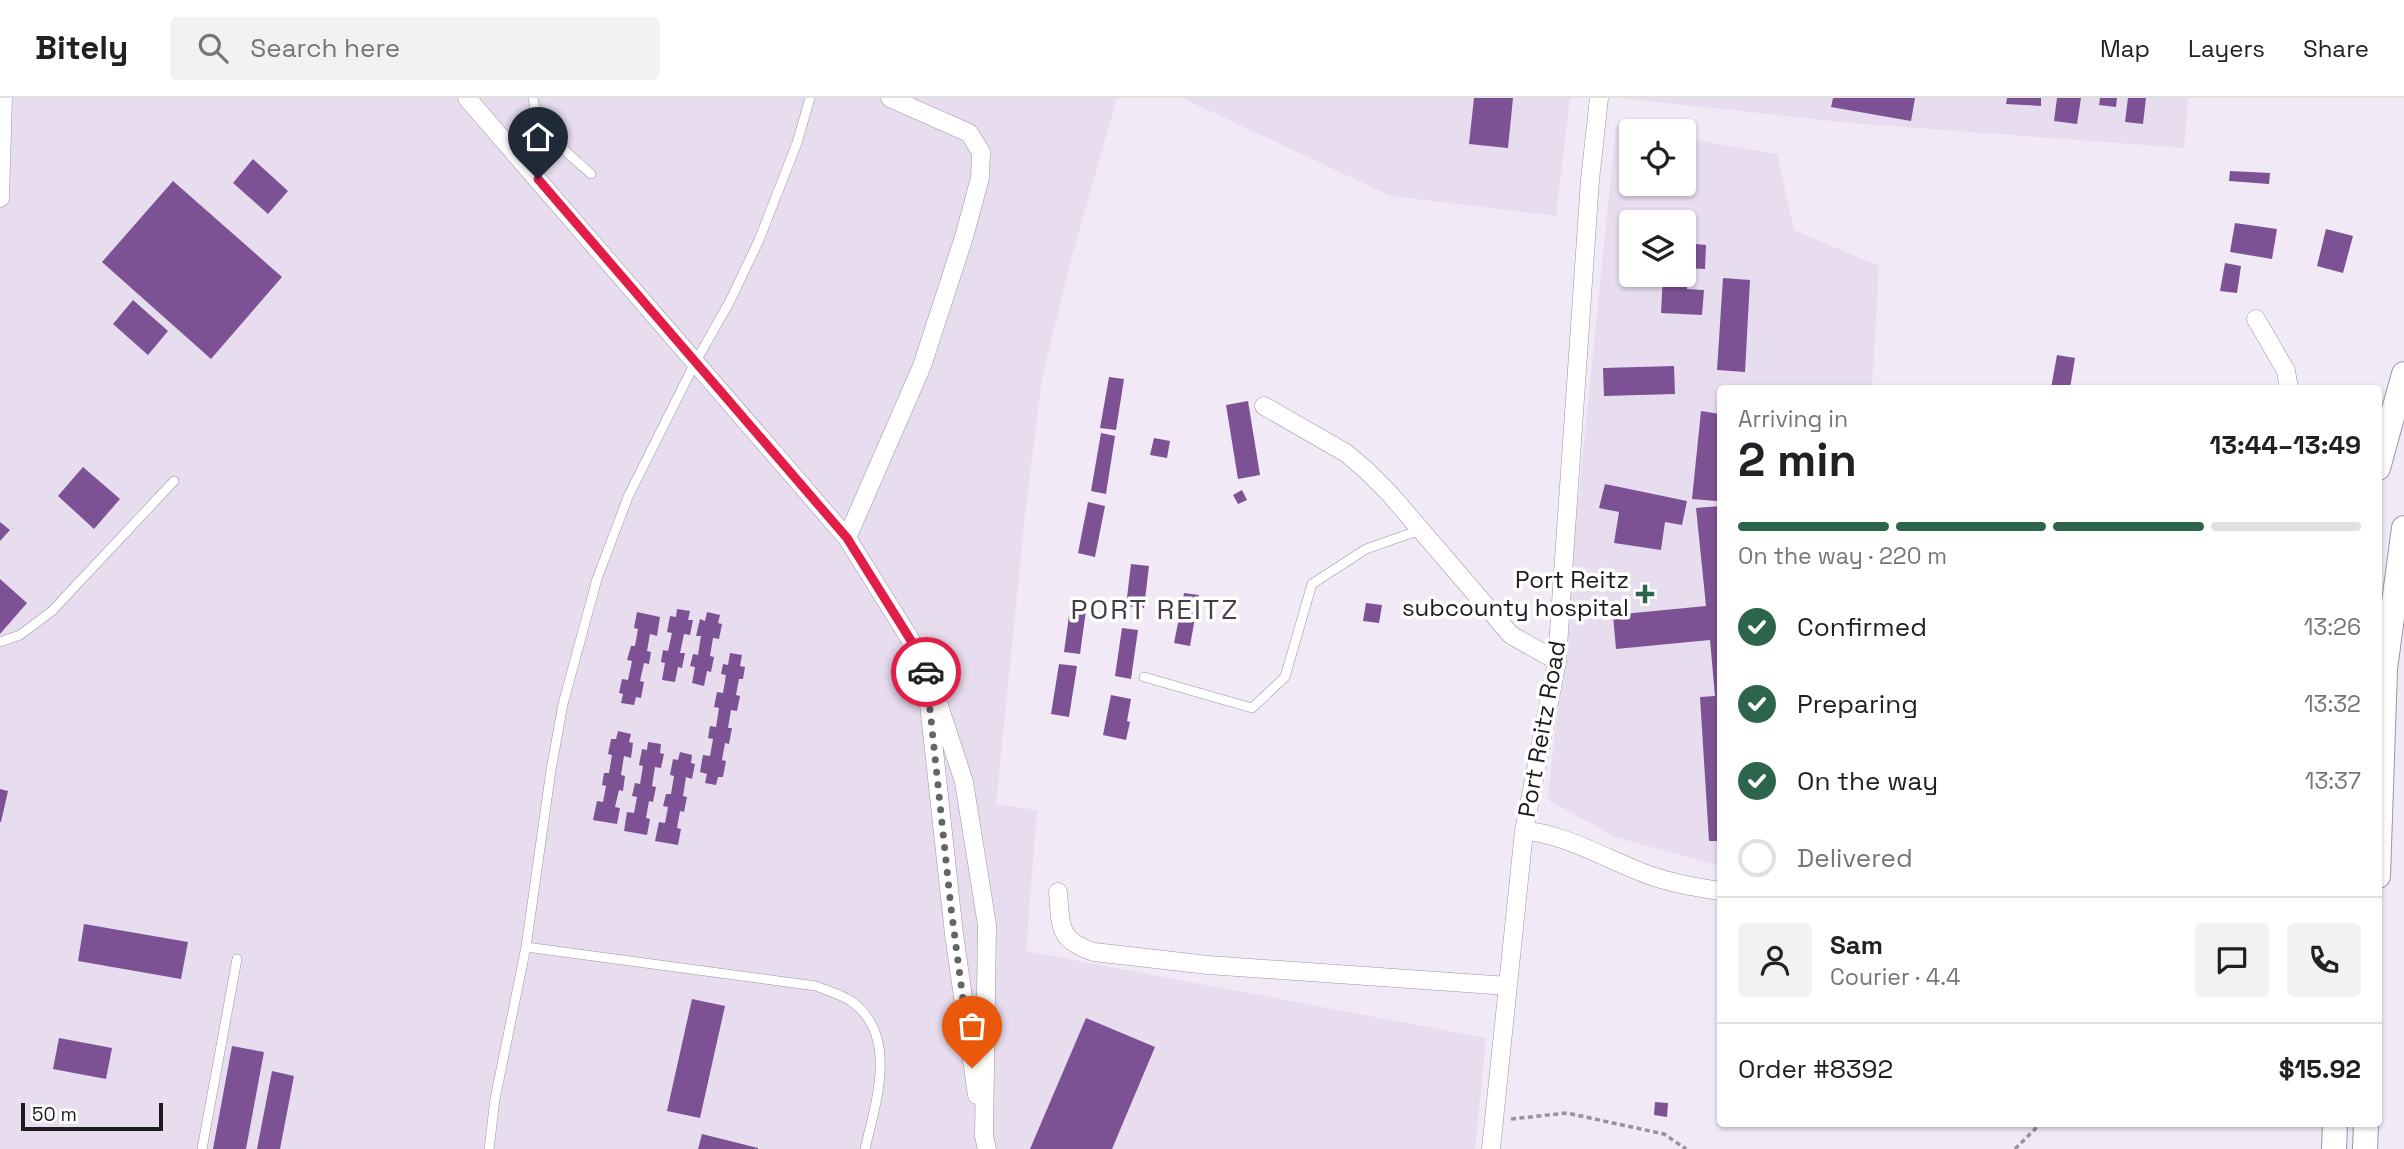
<!DOCTYPE html>
<html lang="en">
<head>
<meta charset="utf-8">
<style>
  :root { --surface:#fff; --page:#f2f2f2; --text:#202124; --muted:#757577; --line:#e0e0e0; --accent:#2c644c }
  body { margin:0; font-family:"Space Grotesk",sans-serif; background:var(--page); color:var(--text); height:100vh; display:flex; flex-direction:column; font-size:26px; white-space:nowrap }
  * { box-sizing:border-box; margin:0 }
  p { font-size:23px; color:var(--muted) }
  .icon { flex:none; width:38px; height:38px; fill:none; stroke:currentColor; stroke-width:2; stroke-linecap:round; stroke-linejoin:round }
  .map { position:relative; flex:1; overflow:hidden }
  .details { position:absolute; left:1717px; top:287px; width:665px; height:742px; display:flex; flex-direction:column; background:var(--surface); border-radius:7px; box-shadow:0 2px 5px #0004 }
  .details>* { flex:none }
  .tools { position:absolute; left:1619px; top:21px; display:grid; gap:14px }
  .tools a { display:grid; place-items:center; width:77px; height:77px; border-radius:7px; background:var(--surface); box-shadow:0 2px 5px #0004; font-size:35px }
  .scale { position:absolute; left:21px; bottom:18px; width:142px; box-sizing:border-box; padding-left:7px; border:4px solid #1d1b1f; border-top:0; font-size:19px; line-height:24px; white-space:nowrap; color:#1d1b1f; -webkit-text-stroke:5px #fff; paint-order:stroke }
  .pin { position:absolute; display:grid; place-items:center; width:60px; height:60px; color:#fff; margin:-72px -30px; border-radius:50% 50% 50% 0; rotate:-45deg; box-shadow:0 0 7px #0007 }
  .pin .icon { rotate:45deg }
  .courier { position:absolute; display:grid; place-items:center; width:70px; height:70px; margin:-35px; border:5px solid #e11d48; border-radius:50%; background:#fff; color:#222; box-shadow:0 2px 9px #0007 }
  .headline em { font-style:normal; font-weight:700 }
  .headline div { display:flex; flex-direction:column-reverse }
  .headline { display:flex; align-items:center; justify-content:space-between; height:119px; padding:0 21px }
  h1 { font-size:46px; font-weight:700; line-height:52px }
  .bar { display:grid; grid-template-columns:repeat(4,1fr); gap:10px 7px; align-content:center; height:84px; padding:0 21px }
  .bar i { height:9px; border-radius:5px; background:var(--line) }
  .bar .active { background:var(--accent) }
  .bar p { grid-column:span 4 }
  .line { display:flex; align-items:center; gap:18px; padding:0 21px; border-top:2px solid var(--line) }
  .line div { flex:1 }
  .round { display:grid; place-items:center; flex:none; width:74px; height:74px; border-radius:7px; background:var(--page) }
  ol { padding:0 21px; list-style:none }
  li { display:flex; align-items:center; gap:21px; height:77px }
  li p { margin-inline-start:auto }
  li .icon { padding:7px; border-radius:50%; background:var(--accent); color:#fff; stroke-width:4 }
  li:last-child { color:var(--muted) }
  li i { width:38px; height:38px; border:4px solid var(--line); border-radius:50% }
  header { display:flex; align-items:center; gap:42px; box-sizing:border-box; height:98px; padding:0 35px; background:var(--surface); border-bottom:2px solid var(--line) }
  header strong { font-size:33px }
  nav { display:flex; gap:38px; margin-inline-start:auto; font-size:24px }
  .search { width:490px; height:63px; background:var(--page); display:flex; align-items:center; gap:18px; box-sizing:border-box; padding:0 24px; border-radius:7px; color:var(--muted); font-size:26px }
  .map>svg:first-child { display:block }
  .built { fill:#e8dcef; fill-rule:evenodd }
  .building { fill:#7d5294 }
  .lines { fill:none; stroke-linecap:round; stroke-linejoin:round }
  .lane-casing { stroke:#9d95a1; stroke-width:10 }
  .street-casing { stroke:#9d95a1; stroke-width:19 }
  .secondary-casing { stroke:#9d95a1; stroke-width:26 }
  .path { stroke:#98929b; stroke-width:3.5; stroke-dasharray:5 3.5; stroke-linecap:butt }
  .lane { stroke:#fff; stroke-width:9 }
  .street { stroke:#fff; stroke-width:18 }
  .secondary { stroke:#fff; stroke-width:24 }
  .done { stroke:#67636a; stroke-width:7; stroke-dasharray:0 12.6 }
  .route { stroke:#e11d48; stroke-width:9 }
  .poi-dot { fill:#2c644c; stroke:#fff; stroke-width:2.5 }
  .labels { text-anchor:middle; stroke-width:7; stroke-linejoin:round; paint-order:stroke }
  .poi-label { font-size:24px; fill:#1d1b1f; stroke:#fff; text-anchor:end }
  .street-label { font-size:24px; fill:#1d1b1f; stroke:#fff }
  .quarter-label { font-size:28px; letter-spacing:2px; fill:#453e48; stroke:#fff }
</style>
</head>
<body>
<header>
<strong>Bitely</strong>
<div class="search"><svg class="icon" aria-label="search" viewBox="0 0 24 24"><circle cx="10" cy="10" r="6"/><path d="M15 15l6 6"/></svg>Search here</div>
<nav><a>Map</a><a>Layers</a><a>Share</a></nav>
</header>
<div class="map">
<svg width="2404" height="1051" viewBox="0 0 2404 1051">
  <rect width="100%" height="100%" fill="#f1e9f6"/>
  <path class="built" d="M 0,0 L 1117,0 L 1072,158 L 1042,280 L 1027,398 L 996,706 L 1037,712 L 1026,853 L 1486,940 L 1475,1051 L 0,1051 Z
    M 1182,0 L 1570,0 L 1556,118 L 1391,98 Z
    M 1621,0 L 2188,0 L 2184,50 L 1850,25 Z
    M 1616,28 L 1644,33 L 1631,33 L 1631,86 L 1684,86 L 1684,40 L 1777,56 L 1794,132 L 1879,168 L 1872,290 L 1720,290 L 1720,768 L 1615,739 L 1548,702 ZM 1631,124 L 1684,124 L 1684,177 L 1631,177 Z"/>
  <path class="building" d="M 1474,0 L 1513,0 L 1508,50 L 1469,46 Z
    M 1833,0 L 1915,0 L 1911,23 L 1831,9 Z
    M 2007,0 L 2041,0 L 2041,8 L 2006,6 Z
    M 2057,0 L 2081,0 L 2077,26 L 2054,23 Z
    M 2100,0 L 2117,0 L 2116,9 L 2099,7 Z
    M 2128,0 L 2146,0 L 2143,26 L 2125,24 Z
    M 253,61 L 288,93 L 268,116 L 233,85 Z
    M 2230,73 L 2270,75 L 2269,86 L 2229,83 Z
    M 173,83 L 282,179 L 211,261 L 102,164 Z
    M 2235,125 L 2277,131 L 2272,161 L 2230,154 Z
    M 2326,131 L 2353,138 L 2343,175 L 2317,168 Z
    M 1684,145 L 1706,147 L 1705,171 L 1688,170 L 1687,191 L 1704,192 L 1702,217 L 1661,215 L 1663,177 L 1684,177 Z
    M 2225,165 L 2241,168 L 2237,195 L 2220,193 Z
    M 1723,180 L 1750,182 L 1745,274 L 1717,272 Z
    M 133,202 L 168,233 L 148,257 L 113,226 Z
    M 2057,257 L 2075,260 L 2070,290 L 2051,290 Z
    M 1674,268 L 1675,296 L 1604,298 L 1603,270 Z
    M 1109,279 L 1124,281 L 1116,332 L 1100,330 Z
    M 1248,303 L 1260,377 L 1238,381 L 1226,307 Z
    M 1701,313 L 1720,316 L 1720,374 L 1717,403 L 1692,401 Z
    M 1101,335 L 1115,338 L 1106,396 L 1091,393 Z
    M 1154,340 L 1170,343 L 1167,360 L 1150,357 Z
    M 83,369 L 120,401 L 94,431 L 58,398 Z
    M 1605,386 L 1687,403 L 1682,427 L 1665,424 L 1661,452 L 1614,445 L 1619,414 L 1599,410 Z
    M 1242,392 L 1247,402 L 1238,406 L 1233,397 Z
    M 1088,404 L 1105,408 L 1095,459 L 1078,455 Z
    M 1720,408 L 1720,743 L 1709,743 L 1700,599 L 1715,598 L 1710,542 L 1616,551 L 1613,517 L 1706,508 L 1696,410 Z
    M 0,424 L 10,432 L 0,443 Z
    M 1131,466 L 1149,468 L 1144,510 L 1126,508 Z
    M 0,481 L 27,505 L 0,536 Z
    M 1184,495 L 1199,497 L 1190,548 L 1174,545 Z
    M 1071,503 L 1087,505 L 1080,556 L 1064,554 Z
    M 1366,505 L 1382,507 L 1379,525 L 1363,523 Z
    M 677,511 L 690,513 L 688,522 L 693,522 L 690,537 L 684,536 L 680,555 L 685,555 L 682,570 L 678,569 L 675,584 L 662,582 L 665,565 L 661,564 L 663,552 L 668,553 L 672,535 L 667,534 L 670,518 L 676,519 Z
    M 637,514 L 660,519 L 657,538 L 650,536 L 647,553 L 651,554 L 649,566 L 644,565 L 640,583 L 644,584 L 641,600 L 636,599 L 634,607 L 621,605 L 623,596 L 619,595 L 622,581 L 628,582 L 632,563 L 627,562 L 631,548 L 635,548 L 638,531 L 634,530 Z
    M 707,514 L 720,517 L 718,525 L 722,526 L 719,541 L 713,540 L 710,558 L 714,559 L 711,574 L 707,573 L 704,588 L 692,585 L 695,569 L 690,568 L 693,556 L 698,557 L 701,538 L 696,538 L 700,521 L 705,523 Z
    M 1122,530 L 1138,532 L 1131,581 L 1115,578 Z
    M 730,555 L 742,557 L 740,568 L 745,569 L 743,581 L 739,581 L 736,597 L 740,598 L 737,613 L 731,612 L 728,630 L 732,630 L 729,646 L 725,645 L 722,662 L 726,663 L 723,679 L 718,679 L 716,687 L 705,685 L 707,676 L 700,674 L 703,657 L 710,658 L 713,641 L 708,640 L 710,628 L 716,629 L 719,610 L 714,609 L 717,594 L 723,595 L 726,577 L 721,576 L 723,566 L 728,567 Z
    M 1059,566 L 1077,568 L 1069,619 L 1051,616 Z
    M 1111,597 L 1131,601 L 1127,623 L 1130,624 L 1126,642 L 1103,637 Z
    M 618,633 L 631,636 L 629,644 L 633,645 L 631,660 L 624,658 L 621,677 L 625,678 L 623,693 L 619,692 L 615,709 L 620,710 L 617,726 L 593,722 L 597,703 L 603,704 L 606,688 L 602,687 L 604,675 L 609,675 L 612,657 L 608,656 L 611,641 L 616,641 Z
    M 648,644 L 661,646 L 660,655 L 664,656 L 661,670 L 655,669 L 652,688 L 656,689 L 653,704 L 649,703 L 646,720 L 650,721 L 647,737 L 624,733 L 627,714 L 634,715 L 637,699 L 632,698 L 635,685 L 640,686 L 643,668 L 639,667 L 642,651 L 647,652 Z
    M 680,654 L 692,657 L 691,665 L 695,666 L 692,681 L 686,679 L 683,698 L 687,699 L 684,714 L 680,713 L 677,730 L 681,731 L 678,747 L 655,743 L 659,724 L 665,725 L 668,709 L 663,708 L 666,696 L 671,696 L 674,678 L 670,677 L 673,661 L 678,662 Z
    M 0,691 L 8,693 L 1,724 L 0,724 Z
    M 84,826 L 188,844 L 181,881 L 78,863 Z
    M 692,901 L 725,908 L 700,1020 L 667,1013 Z
    M 1086,920 L 1155,949 L 1112,1051 L 1030,1051 Z
    M 59,940 L 112,950 L 106,981 L 53,971 Z
    M 232,948 L 264,954 L 246,1051 L 213,1051 Z
    M 272,973 L 294,978 L 280,1051 L 257,1051 Z
    M 1655,1004 L 1668,1005 L 1667,1019 L 1654,1017 Z
    M 702,1036 L 758,1050 L 758,1051 L 698,1051 Z"/>
  <g class="lines">
    <g class="lane-casing">
      <path id="lane" d="M 533,0 C 536,32 568,55 591,76
        M 0,544 L 20,537 L 52,513 L 174,383
        M 1144,579 L 1252,610 L 1285,579 L 1312,486 L 1366,451 L 1420,432
        M 526,849 L 816,888 C 827,893 841,896 851,903 C 899,937 876,1004 865,1051
        M 202,1051 L 237,861
        M 489,1051 L 495,1001 L 526,849 L 551,672 L 563,606 L 597,481 L 628,399 L 696,263 L 730,203 L 759,142 L 797,45 L 810,0"/>
    </g>
    <g class="street-casing">
      <path id="street" d="M 467,0 L 847,440 L 925,565 L 964,684 L 987,827 L 984,1038 L 987,1051
        M 0,100 L 3,0
        M 2256,221 L 2286,273 L 2289,290
        M 1264,308 L 1346,355 L 1366,372 L 1389,395 L 1511,537 L 1557,563
        M 847,440 L 922,268 L 964,139 L 980,80 L 981,54 L 969,35 L 890,0
        M 928,597 L 954,836 L 977,997
        M 1524,733 C 1560,734 1611,763 1646,776 C 1670,785 1695,789 1720,793
        M 1058,794 C 1061,828 1057,842 1094,854 L 1208,867 L 1508,888
        M 1491,1051 L 1524,733 L 1557,563 L 1590,82 L 1599,0"/>
    </g>
    <g class="secondary-casing">
      <path id="secondary" d="M 2378,370 L 2404,276
        M 2378,778 L 2385,571 L 2404,430
        M 2334,1051 L 2335,1026
        M 2365,1051 L 2366,1026"/>
    </g>
    <path class="path" d="M 1511,1021 L 1567,1015 L 1664,1036 L 1686,1051
      M 2015,1051 L 2040,1026"/>
    <use href="#lane" class="lane"/>
    <use href="#street" class="street"/>
    <use href="#secondary" class="secondary"/>
  </g>
  <g class="lines">
    <path class="done" d="M 926,574 L 951,810 L 972,970"/>
    <path class="route" d="M 538,81 L 847,440 L 925,565 L 926,574"/>
  </g>
  <path class="poi-dot" d="M1641.5 485.5h7v7h7v7h-7v7h-7v-7h-7v-7h7z"/>
  <g class="labels">
    <g class="poi-label">
      <text x="1629" y="490">Port Reitz<tspan x="1629" dy="28">subcounty hospital</tspan></text>
    </g>
    <g class="street-label">
      <text transform="translate(1542 631) rotate(-80)" y="8">Port Reitz Road</text>
    </g>
    <g class="quarter-label">
      <text x="1155" y="521">PORT REITZ</text>
    </g>
  </g>
</svg>
<div class="tools">
<a><svg class="icon" aria-label="locate" viewBox="0 0 24 24"><circle cx="12" cy="12" r="6"/><path d="M12 2v4M12 18v4M2 12h4M18 12h4"/></svg></a>
<a><svg class="icon" aria-label="layers" viewBox="0 0 24 24"><path d="M12 4l9 5-9 5-9-5zM3 14l9 5 9-5"/></svg></a>
</div>
<div class="scale">50 m</div>
<div class="pin" style="left:972px;top:970px;background:#ea580c"><svg class="icon" aria-label="bag" viewBox="0 0 24 24"><path d="M5 8h14l-1 12H6zM9 8a3 3 0 0 1 6 0"/></svg></div>
<div class="pin" style="left:538px;top:81px;background:#1f2937"><svg class="icon" aria-label="home" viewBox="0 0 24 24"><path d="M3 11l9-7 9 7M6 9v11h12V9"/></svg></div>
<div class="courier" style="left:926px;top:574px"><svg class="icon" aria-label="car" viewBox="0 0 24 24"><path d="M5 17H2v-5l4-1 3-4h7l3 4 3 1v5h-3M9 17h6M6 11h13"/><circle cx="7" cy="17" r="2"/><circle cx="17" cy="17" r="2"/></svg></div>
<section class="details">
<div class="headline"><div><h1>2 min</h1><p>Arriving in</p></div><em>13:44–13:49</em></div>
<div class="bar"><i class="active"></i><i class="active"></i><i class="active"></i><i></i><p>On the way · 220 m</p></div>
<ol>
<li><svg class="icon" aria-label="check" viewBox="0 0 24 24"><path d="M5 12l5 5 9-10"/></svg>Confirmed<p>13:26</p></li>
<li><svg class="icon" aria-label="check" viewBox="0 0 24 24"><path d="M5 12l5 5 9-10"/></svg>Preparing<p>13:32</p></li>
<li><svg class="icon" aria-label="check" viewBox="0 0 24 24"><path d="M5 12l5 5 9-10"/></svg>On the way<p>13:37</p></li>
<li><i></i>Delivered</li>
</ol>
<div class="line" style="height:126px"><a class="round"><svg class="icon" aria-label="person" viewBox="0 0 24 24"><circle cx="12" cy="8" r="4"/><path d="M4 21q1-7 8-7t8 7"/></svg></a><div><b>Sam</b><p>Courier · 4.4</p></div><a class="round"><svg class="icon" aria-label="chat" viewBox="0 0 24 24"><path d="M4 5h16v11H9l-5 4z"/></svg></a><a class="round"><svg class="icon" aria-label="phone" viewBox="0 0 24 24"><path d="M5 4h4l2 5-3 2q2 4 5 5l2-3 5 2v4C11 20 4 13 5 4z"/></svg></a></div>
<div class="line" style="height:91px"><div>Order #8392</div><b>$15.92</b></div>
</section>
</div>
</body>
</html>
